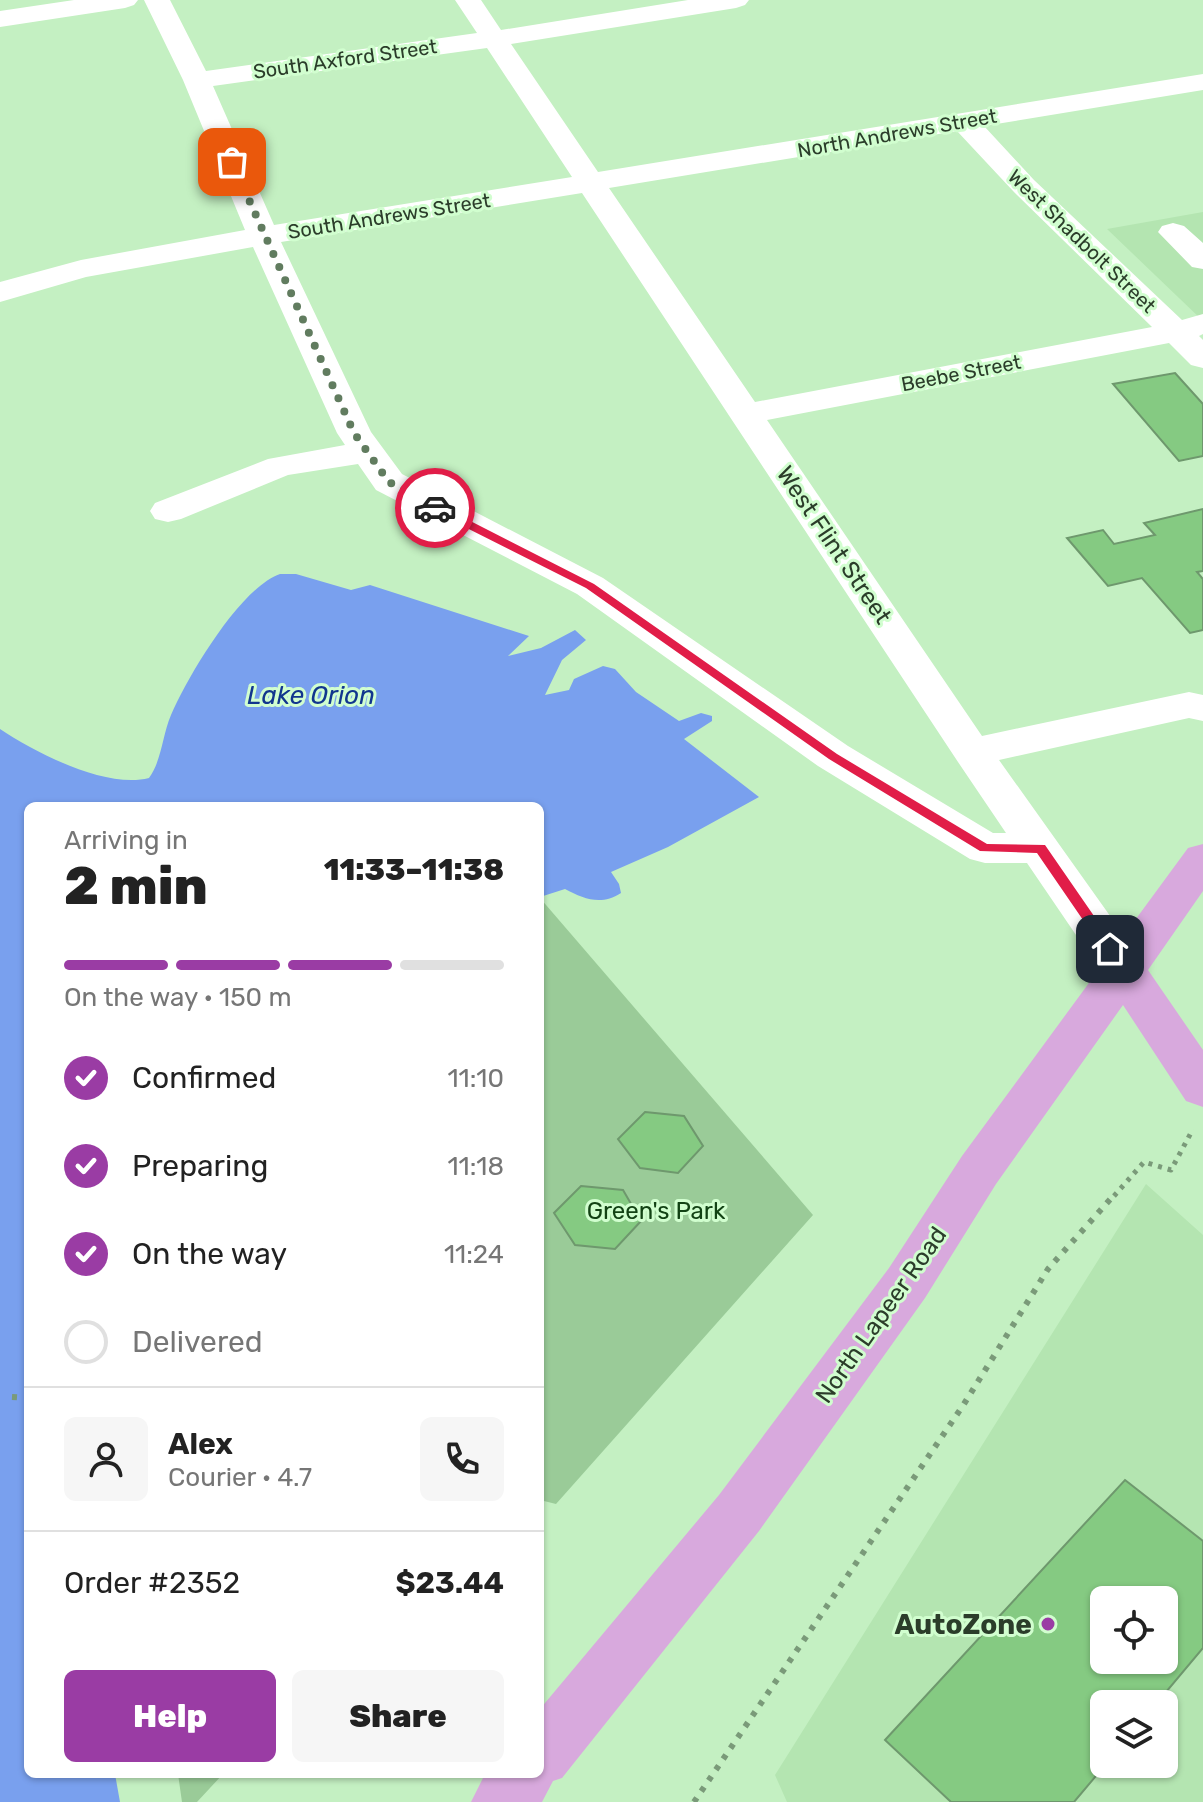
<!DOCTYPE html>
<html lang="en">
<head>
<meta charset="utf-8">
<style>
  :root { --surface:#fff; --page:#f6f6f6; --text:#222; --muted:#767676; --line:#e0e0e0; --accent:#9a3ca4 }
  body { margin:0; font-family:Rubik,sans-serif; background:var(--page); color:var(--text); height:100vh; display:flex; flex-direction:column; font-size:30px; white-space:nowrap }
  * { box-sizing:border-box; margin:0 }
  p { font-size:26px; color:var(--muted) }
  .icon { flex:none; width:44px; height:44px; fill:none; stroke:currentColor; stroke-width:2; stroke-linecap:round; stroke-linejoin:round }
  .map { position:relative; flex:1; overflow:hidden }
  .panel { position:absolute; left:24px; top:802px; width:520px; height:976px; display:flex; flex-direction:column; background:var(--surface); border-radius:12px; box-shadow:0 2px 6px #0004 }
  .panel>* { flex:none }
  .controls { position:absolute; left:1090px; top:1586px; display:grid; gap:16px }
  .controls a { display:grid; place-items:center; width:88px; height:88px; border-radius:12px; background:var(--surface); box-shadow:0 2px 6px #0004; font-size:40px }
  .pin { position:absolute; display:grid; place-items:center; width:68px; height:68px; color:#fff; margin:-34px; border-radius:16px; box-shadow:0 4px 12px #0006 }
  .courier { position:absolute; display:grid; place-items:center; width:80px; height:80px; margin:-40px; border:6px solid #e11d48; border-radius:50%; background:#fff; color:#222; box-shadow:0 2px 10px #0007 }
  .overview em { font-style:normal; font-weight:800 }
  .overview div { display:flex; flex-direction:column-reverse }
  .overview { display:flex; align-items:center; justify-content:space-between; height:136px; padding:0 40px }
  h1 { font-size:52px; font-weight:800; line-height:60px }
  .bar { display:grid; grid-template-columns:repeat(4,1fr); gap:12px 8px; align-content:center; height:96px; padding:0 40px }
  .bar i { height:10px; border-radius:6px; background:var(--line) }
  .bar .selected { background:var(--accent) }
  .bar p { grid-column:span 4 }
  .line { display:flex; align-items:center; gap:20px; padding:0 40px; border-top:2px solid var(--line) }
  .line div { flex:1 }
  .round { display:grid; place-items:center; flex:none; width:84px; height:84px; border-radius:12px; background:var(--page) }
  ol { padding:0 40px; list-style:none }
  li { display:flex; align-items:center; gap:24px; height:88px }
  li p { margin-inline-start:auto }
  li .icon { padding:8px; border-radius:50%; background:var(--accent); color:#fff; stroke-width:4 }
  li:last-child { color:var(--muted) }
  li i { width:44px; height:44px; border:4px solid var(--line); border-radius:50% }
  .button { display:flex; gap:16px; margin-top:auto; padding:16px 40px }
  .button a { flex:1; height:92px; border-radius:12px; background:var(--accent); color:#fff; font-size:32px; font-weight:800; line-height:92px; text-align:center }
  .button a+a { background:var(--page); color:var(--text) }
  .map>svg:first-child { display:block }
  .built { fill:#b4e5b1; fill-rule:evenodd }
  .green { fill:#9acb98 }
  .water { fill:#79a0ee }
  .building { fill:#85ca82; stroke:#6e986d; stroke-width:2; fill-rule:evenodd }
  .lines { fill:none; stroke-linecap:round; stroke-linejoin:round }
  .path-far1 { stroke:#7a9a79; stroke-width:5; stroke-dasharray:4 6; stroke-linecap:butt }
  .path { stroke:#7a9a79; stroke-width:6; stroke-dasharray:5 8; stroke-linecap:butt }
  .minor { fill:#fff; fill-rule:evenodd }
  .major { fill:#d8a9dd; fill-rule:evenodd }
  .route { fill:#e11d48 }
  .done { stroke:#617c5f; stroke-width:8; stroke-dasharray:0 14.4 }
  .poi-dot { fill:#9a3ca4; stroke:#d1fecf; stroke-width:3 }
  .labels { text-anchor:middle; stroke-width:6; stroke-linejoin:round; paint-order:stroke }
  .far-street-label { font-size:20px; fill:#2b3d2a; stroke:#d1fecf }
  .street-label { font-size:24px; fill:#2b3d2a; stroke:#d1fecf }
  .park-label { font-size:24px; fill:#124214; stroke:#d1fecf }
  .water-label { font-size:26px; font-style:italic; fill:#11368e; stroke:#d1fecf }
  .near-poi-label { font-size:28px; font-weight:bold; fill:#2b3d2a; stroke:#d1fecf; text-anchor:end }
</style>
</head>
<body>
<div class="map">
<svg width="1203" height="1802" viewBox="0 0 1203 1802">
  <rect width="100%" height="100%" fill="#c4f0c2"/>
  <path class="built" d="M 1203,212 L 1203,321 L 1107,229 Z
    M 1146,1184 L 1203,1235 L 1203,1802 L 787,1802 L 775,1775 ZM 1104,1600 L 1164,1600 L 1164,1660 L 1104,1660 ZM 1104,1704 L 1164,1704 L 1164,1764 L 1104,1764 Z"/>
  <path class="green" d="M 540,898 L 813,1215 L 556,1504 L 540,1500 Z
    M 178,1774 L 223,1774 L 197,1802 L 182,1802 Z"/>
  <path class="water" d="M 280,574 L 296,574 L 351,590 L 370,585 L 529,636 L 508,656 L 541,648 L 575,630 L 586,640 L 562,660 L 545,695 L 569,690 L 574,679 L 603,666 L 615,669 L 636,692 L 679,721 L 701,713 L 712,716 L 712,721 L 684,739 L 759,797 L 668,847 L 611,872 L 619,884 L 621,893 C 601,906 584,899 565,889 L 540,897 L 540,806 L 28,806 L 28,1774 L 115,1774 L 120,1802 L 0,1802 L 0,729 C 36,753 106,789 149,778 C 162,760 162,736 171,715 C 188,676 240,588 280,574 Z"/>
  <path class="building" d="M 1175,373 L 1203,404 L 1203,456 L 1179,461 L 1113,384 Z
    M 1203,509 L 1203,571 L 1197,572 L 1203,579 L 1203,630 L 1190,633 L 1142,578 L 1108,586 L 1067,538 L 1103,530 L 1114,544 L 1155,535 L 1144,523 Z
    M 645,1112 L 684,1116 L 703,1146 L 678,1173 L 640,1168 L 618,1139 Z
    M 581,1186 L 623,1190 L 641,1221 L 615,1249 L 575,1245 L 554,1213 Z
    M 1125,1480 L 1203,1541 L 1203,1648 L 1156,1704 L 1104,1704 L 1106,1764 L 1074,1802 L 951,1802 L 885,1740 ZM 1104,1600 L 1164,1600 L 1164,1660 L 1104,1660 Z"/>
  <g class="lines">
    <path class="path-far1" d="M 1114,1196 L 1144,1162 L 1171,1170 L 1193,1129"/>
    <path class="path" d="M 12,1397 L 28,1398
      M 694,1802 L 964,1404 L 1048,1269 L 1115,1194"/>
    <path class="minor" d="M 74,0 L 138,0 L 134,5 L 125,8 L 0,27 L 0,11 Z
      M 144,0 L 170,0 L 206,71 L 477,33 L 455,0 L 481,0 L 501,30 L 688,0 L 749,0 L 745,5 L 736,8 L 511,44 L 598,172 L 1203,74 L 1203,90 L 984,126 L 1034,180 L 1182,320 L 1203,314 L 1203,334 L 1199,336 L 1203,340 L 1203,368 L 1191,365 L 1169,343 L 767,420 L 982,736 L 1189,692 L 1203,695 L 1203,721 L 1189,718 L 999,760 L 1140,958 L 1147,970 L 1140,982 L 1124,987 L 1108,982 L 1027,863 L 985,863 L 970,859 L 818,766 L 577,594 L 376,490 L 358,464 L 288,475 L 181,519 L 168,522 L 155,519 L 150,511 L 155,503 L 268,459 L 345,445 L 337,433 L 253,247 L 86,277 L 0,302 L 0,282 L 81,260 L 245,230 L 183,80 ZM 487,48 L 572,177 L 274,225 L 213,86 ZM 957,131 L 1014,192 L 1152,327 L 755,402 L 609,188 ZM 582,193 L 958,762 L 1006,833 L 993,833 L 848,746 L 603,578 L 402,474 L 371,432 L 281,242 Z
      M 1173,223 L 1184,226 L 1203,243 L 1203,269 L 1192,267 L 1158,232 L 1162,226 Z"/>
    <path class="major" d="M 1203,844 L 1203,891 L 1148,970 L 1203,1050 L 1203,1107 L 1186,1101 L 1123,1005 L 996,1184 L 925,1298 L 759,1531 L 562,1778 L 553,1781 L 542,1802 L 471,1802 L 485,1774 L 540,1774 L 540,1709 L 719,1495 L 889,1268 L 962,1156 L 1188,848 Z"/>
  </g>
  <path class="route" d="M 431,505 L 439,505 L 594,584 L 837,754 L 987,844 L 1045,845 L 1114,945 L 1114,952 L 1105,952 L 1037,853 L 980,851 L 829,759 L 586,588 L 431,510 Z"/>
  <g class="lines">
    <path class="done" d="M 232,162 L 354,433 L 389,482 L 435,508"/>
  </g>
  <circle class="poi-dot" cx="1048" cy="1624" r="8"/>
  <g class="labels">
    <g class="far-street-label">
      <text transform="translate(345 59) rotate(-8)" y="7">South Axford Street</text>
      <text transform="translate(897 133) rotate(-10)" y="7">North Andrews Street</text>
      <text transform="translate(389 216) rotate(-9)" y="7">South Andrews Street</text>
      <text transform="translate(1082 241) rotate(44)" y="7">West Shadbolt Street</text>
      <text transform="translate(961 373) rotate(-11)" y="7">Beebe Street</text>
    </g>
    <g class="street-label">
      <text transform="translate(834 545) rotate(56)" y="8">West Flint Street</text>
      <text transform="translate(881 1315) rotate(-55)" y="8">North Lapeer Road</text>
    </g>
    <g class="park-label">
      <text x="656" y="1219">Green's Park</text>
    </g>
    <g class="water-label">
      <text x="311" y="704">Lake Orion</text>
    </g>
    <g class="near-poi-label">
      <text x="1032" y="1634">AutoZone</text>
    </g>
  </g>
</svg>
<div class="controls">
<a><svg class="icon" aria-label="locate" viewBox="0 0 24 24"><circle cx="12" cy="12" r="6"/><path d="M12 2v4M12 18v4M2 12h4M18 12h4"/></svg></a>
<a><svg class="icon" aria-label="layers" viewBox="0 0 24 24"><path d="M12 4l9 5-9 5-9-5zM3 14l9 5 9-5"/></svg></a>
</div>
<div class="pin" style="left:232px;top:162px;background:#ea580c"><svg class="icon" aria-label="bag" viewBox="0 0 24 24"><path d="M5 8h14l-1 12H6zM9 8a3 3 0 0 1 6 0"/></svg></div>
<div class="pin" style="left:1110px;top:949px;background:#1f2937"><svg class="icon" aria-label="home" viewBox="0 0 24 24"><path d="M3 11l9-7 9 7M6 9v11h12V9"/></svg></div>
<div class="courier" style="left:435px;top:508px"><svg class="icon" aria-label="car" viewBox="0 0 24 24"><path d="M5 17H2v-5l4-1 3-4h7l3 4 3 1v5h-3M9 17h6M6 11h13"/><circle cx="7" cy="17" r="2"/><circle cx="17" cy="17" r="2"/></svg></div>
<section class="panel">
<div class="overview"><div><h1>2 min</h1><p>Arriving in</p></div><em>11:33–11:38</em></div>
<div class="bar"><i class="selected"></i><i class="selected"></i><i class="selected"></i><i></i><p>On the way · 150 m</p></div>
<ol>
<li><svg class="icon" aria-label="check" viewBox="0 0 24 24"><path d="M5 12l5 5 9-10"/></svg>Confirmed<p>11:10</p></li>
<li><svg class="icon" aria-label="check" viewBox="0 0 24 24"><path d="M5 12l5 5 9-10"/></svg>Preparing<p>11:18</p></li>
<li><svg class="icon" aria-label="check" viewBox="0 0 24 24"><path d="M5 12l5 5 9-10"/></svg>On the way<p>11:24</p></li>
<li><i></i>Delivered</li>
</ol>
<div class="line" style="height:144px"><a class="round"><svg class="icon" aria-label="person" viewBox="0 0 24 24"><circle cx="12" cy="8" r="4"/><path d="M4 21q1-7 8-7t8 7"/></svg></a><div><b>Alex</b><p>Courier · 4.7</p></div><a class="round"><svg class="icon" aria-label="phone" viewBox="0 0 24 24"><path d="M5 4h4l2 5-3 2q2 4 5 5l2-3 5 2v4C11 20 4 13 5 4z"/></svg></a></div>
<div class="line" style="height:104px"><div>Order #2352</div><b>$23.44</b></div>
<div class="button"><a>Help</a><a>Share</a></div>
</section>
</div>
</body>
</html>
